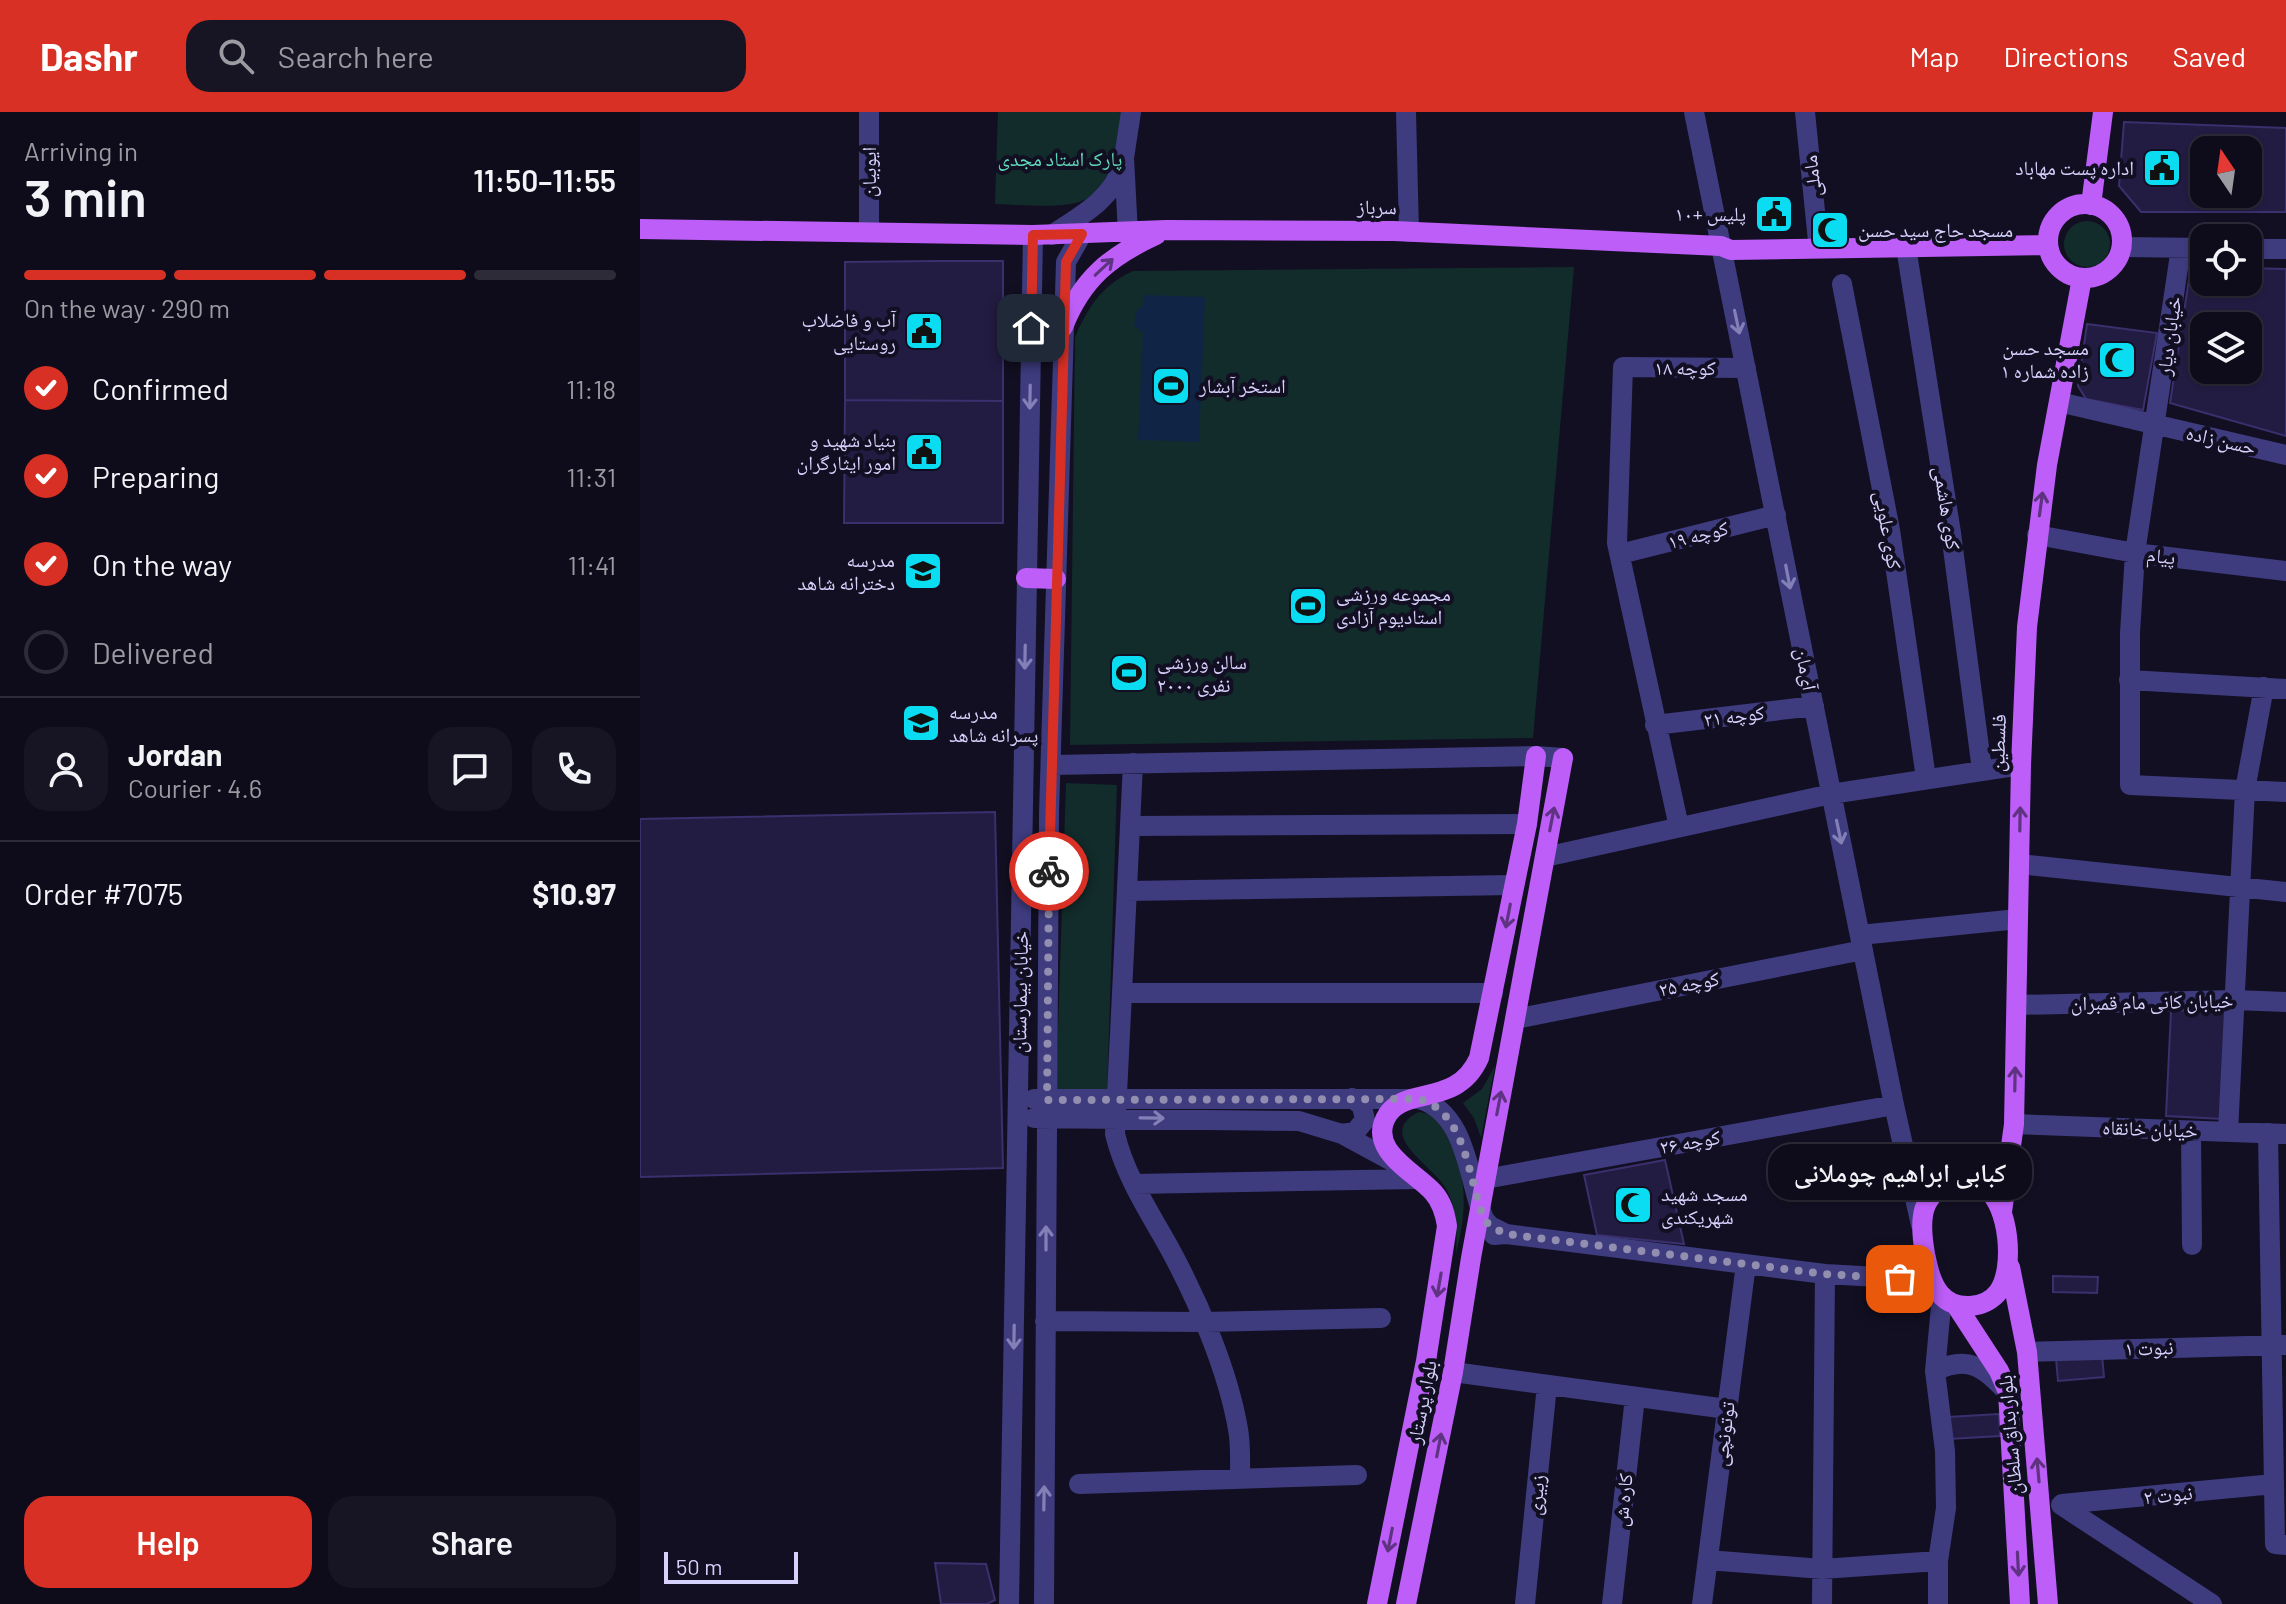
<!DOCTYPE html>
<html lang="en">
<head>
<meta charset="utf-8">
<style>
  :root { --surface:#0e0b1a; --page:#171423; --text:#f1f3f6; --muted:#9b9ba2; --line:#2e2b39; --accent:#d93025 }
  body { margin:0; font-family:Barlow,"Noto Naskh Arabic",sans-serif; background:var(--page); color:var(--text); height:100vh; display:flex; flex-direction:column; font-size:30px; white-space:nowrap }
  * { box-sizing:border-box; margin:0 }
  p { font-size:26px; color:var(--muted) }
  .icon { flex:none; width:44px; height:44px; fill:none; stroke:currentColor; stroke-width:2; stroke-linecap:round; stroke-linejoin:round }
  .map { position:relative; flex:1; overflow:hidden }
  .panel { display:flex; flex-direction:column; background:var(--surface); width:640px }
  .panel>* { flex:none }
  .needle { width:52px; rotate:347deg }
  .controls { position:absolute; left:1550px; top:24px; display:grid; gap:16px }
  .controls a { display:grid; place-items:center; width:72px; height:72px; border-radius:16px; background:var(--surface); box-shadow:0 2px 6px #0004,0 0 0 2px var(--line); font-size:40px }
  .scale { position:absolute; left:24px; bottom:20px; width:134px; box-sizing:border-box; padding-left:8px; border:4px solid #d7d2fd; border-top:0; font-size:22px; line-height:28px; white-space:nowrap; color:#d7d2fd; -webkit-text-stroke:6px #120f22; paint-order:stroke }
  .pin { position:absolute; display:grid; place-items:center; width:68px; height:68px; color:#fff; margin:-34px; border-radius:16px; box-shadow:0 4px 12px #0006 }
  .courier { position:absolute; display:grid; place-items:center; width:80px; height:80px; margin:-40px; border:6px solid #d93025; border-radius:50%; background:#fff; color:#222; box-shadow:0 2px 10px #0007 }
  .bubble { position:absolute; height:56px; border-radius:24px; background:var(--surface); box-shadow:0 2px 6px #0004,0 0 0 2px var(--line); font-size:26px; font-weight:600; line-height:56px; text-align:center }
  .summary em { font-style:normal; font-weight:600 }
  .summary div { display:flex; flex-direction:column-reverse }
  .summary { display:flex; align-items:center; justify-content:space-between; height:136px; padding:0 24px }
  h1 { font-size:52px; font-weight:600; line-height:60px }
  .bar { display:grid; grid-template-columns:repeat(4,1fr); gap:12px 8px; align-content:center; height:96px; padding:0 24px }
  .bar i { height:10px; border-radius:6px; background:var(--line) }
  .bar .current { background:var(--accent) }
  .bar p { grid-column:span 4 }
  .line { display:flex; align-items:center; gap:20px; padding:0 24px; border-top:2px solid var(--line) }
  .line div { flex:1 }
  .round { display:grid; place-items:center; flex:none; width:84px; height:84px; border-radius:24px; background:var(--page) }
  ol { padding:0 24px; list-style:none }
  li { display:flex; align-items:center; gap:24px; height:88px }
  li p { margin-inline-start:auto }
  li .icon { padding:8px; border-radius:50%; background:var(--accent); color:#fff; stroke-width:4 }
  li:last-child { color:var(--muted) }
  li i { width:44px; height:44px; border:4px solid var(--line); border-radius:50% }
  .button { display:flex; gap:16px; margin-top:auto; padding:16px 24px }
  .button a { flex:1; height:92px; border-radius:24px; background:var(--accent); color:#fff; font-size:32px; font-weight:600; line-height:92px; text-align:center }
  .button a+a { background:var(--page); color:var(--text) }
  header { display:flex; align-items:center; gap:48px; box-sizing:border-box; height:112px; padding:0 40px; background:var(--accent); color:#fff }
  header strong { font-size:38px }
  nav { display:flex; gap:44px; margin-inline-start:auto; font-size:28px }
  .search { width:560px; height:72px; background:var(--page); display:flex; align-items:center; gap:20px; box-sizing:border-box; padding:0 28px; border-radius:24px; color:var(--muted); font-size:30px }
  main { display:flex; flex:1; min-height:0 }
  .map>svg:first-child { display:block }
  .green { fill:#122c2b }
  .water { fill:#102545 }
  .building { fill:#231c42; stroke:#3b2f6d; stroke-width:2; fill-rule:evenodd }
  .lines { fill:none; stroke-linecap:round; stroke-linejoin:round }
  .minor { stroke:#3e3c7f; stroke-width:20 }
  .major { stroke:#bd5ef8; stroke-width:20 }
  .oneway { stroke:#5f3382 }
  .oneway2 { stroke:#8380b8 }
  .done { stroke:#928eb0; stroke-width:8; stroke-dasharray:0 14.4 }
  .route { stroke:#d93025; stroke-width:10 }
  .labels { text-anchor:middle; stroke-width:8; stroke-linejoin:round; paint-order:stroke }
  .park-label { font-size:20px; fill:#61dabb; stroke:#120f22 }
  .poi-label { font-size:20px; fill:#d7d2fd; stroke:#120f22; text-anchor:end }
  .street-label { font-size:20px; fill:#d7d2fd; stroke:#120f22 }
</style>
</head>
<body>
<header>
<strong>Dashr</strong>
<div class="search"><svg class="icon" aria-label="search" viewBox="0 0 24 24"><circle cx="10" cy="10" r="6"/><path d="M15 15l6 6"/></svg>Search here</div>
<nav><a>Map</a><a>Directions</a><a>Saved</a></nav>
</header>
<main>
<section class="panel">
<div class="summary"><div><h1>3 min</h1><p>Arriving in</p></div><em>11:50–11:55</em></div>
<div class="bar"><i class="current"></i><i class="current"></i><i class="current"></i><i></i><p>On the way · 290 m</p></div>
<ol>
<li><svg class="icon" aria-label="check" viewBox="0 0 24 24"><path d="M5 12l5 5 9-10"/></svg>Confirmed<p>11:18</p></li>
<li><svg class="icon" aria-label="check" viewBox="0 0 24 24"><path d="M5 12l5 5 9-10"/></svg>Preparing<p>11:31</p></li>
<li><svg class="icon" aria-label="check" viewBox="0 0 24 24"><path d="M5 12l5 5 9-10"/></svg>On the way<p>11:41</p></li>
<li><i></i>Delivered</li>
</ol>
<div class="line" style="height:144px"><a class="round"><svg class="icon" aria-label="person" viewBox="0 0 24 24"><circle cx="12" cy="8" r="4"/><path d="M4 21q1-7 8-7t8 7"/></svg></a><div><b>Jordan</b><p>Courier · 4.6</p></div><a class="round"><svg class="icon" aria-label="chat" viewBox="0 0 24 24"><path d="M4 5h16v11H9l-5 4z"/></svg></a><a class="round"><svg class="icon" aria-label="phone" viewBox="0 0 24 24"><path d="M5 4h4l2 5-3 2q2 4 5 5l2-3 5 2v4C11 20 4 13 5 4z"/></svg></a></div>
<div class="line" style="height:104px"><div>Order #7075</div><b>$10.97</b></div>
<div class="button"><a>Help</a><a>Share</a></div>
</section>
<div class="map">
<svg width="1646" height="1492" viewBox="0 0 1646 1492">
  <rect width="100%" height="100%" fill="#120f22"/>
  <path class="green" d="M 358,0 L 484,0 C 464,102 452,96 355,92 Z
    M1424 132a23 23 0 1 1 46 0a23 23 0 1 1-46 0Z
    M 934,155 L 893,626 L 430,633 L 435,225 C 448,195 462,173 493,159 Z
    M 426,671 L 477,673 L 467,981 L 416,981 Z
    M 855,954 L 841,1026 L 834,1006 L 823,991 L 842,977 Z
    M 779,1000 C 801,1003 804,1013 812,1032 C 828,1072 826,1101 816,1142 C 817,1120 817,1101 808,1080 C 797,1055 732,1023 779,1000 Z"/>
  <path class="water" d="M 504,183 L 565,185 L 559,330 L 498,328 L 503,221 L 494,213 L 496,200 L 503,193 Z"/>
  <path class="building" d="M 1484,10 L 1646,16 L 1646,100 L 1501,100 L 1479,74 ZM 1564,38 L 1608,38 L 1608,82 L 1564,82 Z
    M 296,149 L 363,149 L 363,289 L 205,288 L 205,150 Z
    M 1551,154 L 1564,155 L 1564,170 L 1608,170 L 1608,156 L 1646,157 L 1646,324 L 1530,291 ZM 1564,214 L 1608,214 L 1608,258 L 1564,258 Z
    M 1447,212 L 1517,221 L 1503,298 L 1446,287 L 1438,274 Z
    M 205,288 L 363,289 L 363,411 L 204,411 Z
    M 355,700 L 363,1056 L 0,1065 L 0,707 Z
    M 1586,895 L 1582,1007 L 1526,1004 L 1531,899 Z
    M 1025,1048 L 1044,1132 L 957,1123 L 944,1063 Z
    M 1413,1164 L 1458,1165 L 1457,1181 L 1413,1180 Z
    M 1462,1242 L 1464,1265 L 1418,1269 L 1416,1246 Z
    M 1359,1302 L 1360,1324 L 1309,1327 L 1308,1305 Z
    M 295,1451 L 346,1452 L 355,1488 L 347,1492 L 301,1492 Z"/>
  <g class="lines">
    <path class="minor" d="M 229,0 L 229,120
      M 766,0 L 769,120
      M 1054,0 L 1254,993 L 1281,1113
      M 1165,0 L 1178,129
      M 488,121 L 484,46 L 491,0
      M 412,123 C 440,104 472,88 482,54
      M 1266,135 L 1311,421 L 1342,658
      M 1482,135 L 1564,136
      M 1541,136 L 1495,441 L 1490,521 L 1490,673 L 1646,680
      M 1608,137 L 1646,137
      M 1202,172 L 1250,418 L 1286,666
      M 1419,290 L 1646,343
      M 1397,423 L 1495,441 L 1646,459
      M 980,442 L 1136,403
      M 1489,568 L 1646,577
      M 1015,613 L 1174,594
      M 411,653 L 896,644 L 923,646
      M 491,714 L 887,712
      M 1039,715 L 977,431 L 983,255 L 1106,256
      M 905,745 L 1191,682 L 1381,653
      M 1379,752 L 1646,780
      M 488,779 L 874,773
      M 1220,823 L 1378,807
      M 482,881 L 493,651
      M 1377,893 L 1595,888 L 1646,890
      M 875,907 L 1223,838
      M 394,987 L 779,987 C 827,1001 828,1067 844,1107 L 850,1114 L 866,1122
      M 394,1006 L 659,1009 L 702,1022 L 761,1054
      M 1374,1012 L 1646,1022
      M 1551,1019 L 1552,1133
      M 1588,1020 L 1605,678 L 1624,575
      M 1628,1021 L 1635,1432 L 1646,1433
      M 702,1022 L 715,1020 L 725,1008 L 722,994 L 712,986
      M 845,1067 L 1254,993
      M 494,1072 L 778,1067
      M 854,1123 L 866,1122 L 1185,1162 L 1291,1168
      M 405,1209 L 563,1210 L 741,1206
      M 1387,1240 L 1646,1233
      M 1295,1259 C 1328,1243 1344,1255 1367,1280
      M 813,1260 L 1087,1297
      M 600,1367 C 600,1350 601,1333 598,1317 C 588,1259 559,1191 531,1139 C 510,1101 485,1064 475,1022 L 482,881 L 853,881
      M 439,1372 L 717,1363
      M 1422,1392 L 1634,1372
      M 1421,1393 L 1572,1492
      M 1068,1448 L 1182,1457 L 1298,1449
      M 369,1492 L 393,123
      M 404,1492 L 409,701 L 426,150 L 442,122
      M 885,1492 L 907,1273
      M 972,1492 L 995,1285
      M 1062,1492 L 1106,1152
      M 1182,1492 L 1185,1162
      M 1298,1492 L 1298,1449 L 1306,1396 L 1305,1339 L 1295,1259 L 1302,1184"/>
    <path class="major" d="M1408 129a37 37 0 1 1 74 0a37 37 0 1 1-74 0Z
      M 1451,93 L 1463,0
      M 0,117 L 393,123 L 526,118 L 754,119 L 1081,134 L 1091,138 L 1408,133
      M 423,215 C 442,167 470,144 516,123
      M 386,466 L 416,467
      M 1317,1068 C 1327,1069 1337,1069 1346,1076 C 1369,1094 1375,1155 1359,1179 C 1346,1197 1315,1200 1300,1182 C 1291,1171 1288,1156 1285,1142 C 1279,1108 1279,1080 1317,1068 Z
      M 1362,1100 L 1374,1012 L 1381,653 L 1387,515 L 1407,353 L 1442,166
      M 1370,1155 L 1387,1240 L 1408,1492
      M 1316,1193 L 1359,1259 L 1368,1280 L 1380,1492
      M 737,1492 L 786,1249 L 807,1114 C 805,1101 802,1090 793,1080 C 775,1060 725,1037 748,1002 C 767,974 817,995 839,946 L 887,712 L 896,644
      M 766,1492 L 813,1260 L 831,1146 L 923,646"/>
  </g>
  <defs><path id="oneway-shaft" d="M-6 0H5M1.5-3L5.5 0L1.5 3" fill="none" stroke-width="1.6" stroke-linecap="round" stroke-linejoin="round" transform="scale(2)"/></defs>
  <g class="oneway">
    <use href="#oneway-shaft" transform="translate(464 155) rotate(-43)"/>
    <use href="#oneway-shaft" transform="translate(1401 392) rotate(-82)"/>
    <use href="#oneway-shaft" transform="translate(912 707) rotate(-79)"/>
    <use href="#oneway-shaft" transform="translate(1380 707) rotate(-89)"/>
    <use href="#oneway-shaft" transform="translate(868 804) rotate(101)"/>
    <use href="#oneway-shaft" transform="translate(1375 967) rotate(-89)"/>
    <use href="#oneway-shaft" transform="translate(859 991) rotate(-79)"/>
    <use href="#oneway-shaft" transform="translate(799 1173) rotate(100)"/>
    <use href="#oneway-shaft" transform="translate(799 1333) rotate(-79)"/>
    <use href="#oneway-shaft" transform="translate(1398 1358) rotate(-95)"/>
    <use href="#oneway-shaft" transform="translate(750 1428) rotate(101)"/>
    <use href="#oneway-shaft" transform="translate(1378 1452) rotate(87)"/>
  </g>
  <g class="oneway2">
    <use href="#oneway-shaft" transform="translate(1097 210) rotate(78)"/>
    <use href="#oneway-shaft" transform="translate(390 285) rotate(91)"/>
    <use href="#oneway-shaft" transform="translate(1148 465) rotate(79)"/>
    <use href="#oneway-shaft" transform="translate(385 545) rotate(91)"/>
    <use href="#oneway-shaft" transform="translate(1199 720) rotate(78)"/>
    <use href="#oneway-shaft" transform="translate(512 1006) rotate(1)"/>
    <use href="#oneway-shaft" transform="translate(406 1126) rotate(-90)"/>
    <use href="#oneway-shaft" transform="translate(374 1225) rotate(91)"/>
    <use href="#oneway-shaft" transform="translate(404 1386) rotate(-89)"/>
  </g>
  <g class="lines">
    <path class="done" d="M 409,759 L 407,988 L 779,987 C 827,1001 828,1067 844,1107 L 850,1114 L 866,1122 L 1185,1162 L 1260,1167"/>
    <path class="route" d="M 391,216 L 393,123 L 442,122 L 426,150 L 409,759"/>
  </g>
  <defs>
    <g id="civic-square" transform="scale(2)"><rect x="-9" y="-9" width="18" height="18" rx="4" fill="#0adcf1" stroke="#120f22"/><path d="M-.6-6.5H3V-4.5H.6V-3L4-1V1h2V6H-6V1h2V-1L-.6-3ZM-1.2 2.5V6h2.4V2.5Z" fill="#111"/></g>
    <g id="mosque-square" transform="scale(2)"><rect x="-9" y="-9" width="18" height="18" rx="4" fill="#0adcf1" stroke="#120f22"/><path d="M3.5-4.9A6 6 0 1 0 3.5 4.9A5 5 0 1 1 3.5-4.9Z" fill="#111"/></g>
    <g id="stadium-square" transform="scale(2)"><rect x="-9" y="-9" width="18" height="18" rx="4" fill="#0adcf1" stroke="#120f22"/><path d="M0-5a6.5 5 0 1 0 0 10a6.5 5 0 1 0 0-10ZM-3.5-1.8h7v3.6h-7Z" fill="#111"/></g>
    <g id="school-square" transform="scale(2)"><rect x="-9" y="-9" width="18" height="18" rx="4" fill="#0adcf1" stroke="#120f22"/><path d="M0-5L7-2L0 1L-7-2ZM-4 1L0 2.5L4 1V4Q0 6-4 4Z" fill="#111"/></g>
  </defs>
  <g fill-rule="evenodd">
    <use href="#civic-square" x="1522" y="56"/>
    <use href="#civic-square" x="1134" y="102"/>
    <use href="#mosque-square" x="1190" y="118"/>
    <use href="#civic-square" x="284" y="219"/>
    <use href="#mosque-square" x="1477" y="248"/>
    <use href="#stadium-square" x="531" y="274"/>
    <use href="#civic-square" x="284" y="340"/>
    <use href="#school-square" x="283" y="459"/>
    <use href="#stadium-square" x="668" y="494"/>
    <use href="#stadium-square" x="489" y="561"/>
    <use href="#school-square" x="281" y="611"/>
    <use href="#mosque-square" x="993" y="1093"/>
  </g>
  <g class="labels">
    <g class="park-label">
      <text x="420" y="54">پارک استاد مجدی</text>
    </g>
    <g class="poi-label">
      <text x="1494" y="63">اداره پست مهاباد</text>
      <text x="1106" y="109">پلیس +۱۰</text>
      <text x="1218" y="125" text-anchor="start">مسجد حاج سید حسن</text>
      <text x="256" y="215">آب و فاضلاب<tspan x="256" dy="23">روستایی</tspan></text>
      <text x="1449" y="243">مسجد حسن<tspan x="1449" dy="23">زاده شماره ۱</tspan></text>
      <text x="559" y="281" text-anchor="start">استخر آبشار</text>
      <text x="256" y="335">بنیاد شهید و<tspan x="256" dy="23">امور ایثارگران</tspan></text>
      <text x="255" y="455">مدرسه<tspan x="255" dy="23">دخترانه شاهد</tspan></text>
      <text x="696" y="489" text-anchor="start">مجموعه ورزشی<tspan x="696" dy="23">استادیوم آزادی</tspan></text>
      <text x="517" y="557" text-anchor="start">سالن ورزشی<tspan x="517" dy="23">۲۰۰۰ نفری</tspan></text>
      <text x="309" y="607" text-anchor="start">مدرسه<tspan x="309" dy="23">پسرانه شاهد</tspan></text>
      <text x="1021" y="1089" text-anchor="start">مسجد شهید<tspan x="1021" dy="23">شهریکندی</tspan></text>
    </g>
    <g class="street-label">
      <text transform="translate(229 60) rotate(-90)" y="7">ایوبیان</text>
      <text transform="translate(1172 64) rotate(-96)" y="7">ماملی</text>
      <text transform="translate(737 95) rotate(1)" y="7">سرباز</text>
      <text transform="translate(1529 224) rotate(-82)" y="7">خیابان دیار</text>
      <text x="1045" y="263">کوچه ۱۸</text>
      <text transform="translate(1581 328) rotate(13)" y="7">حسن زاده</text>
      <text transform="translate(1307 396) rotate(81)" y="7">کوی هاشمی</text>
      <text transform="translate(1248 418) rotate(80)" y="7">کوی علویی</text>
      <text transform="translate(1058 423) rotate(-14)" y="7">کوچه ۱۹</text>
      <text transform="translate(1521 444) rotate(7)" y="7">پیام</text>
      <text transform="translate(1166 557) rotate(79)" y="7">آی‌مان</text>
      <text transform="translate(1094 604) rotate(-7)" y="7">کوچه ۲۱</text>
      <text transform="translate(1358 631) rotate(-88)" y="7">فلسطین</text>
      <text transform="translate(1049 872) rotate(-11)" y="7">کوچه ۲۵</text>
      <text transform="translate(380 880) rotate(-89)" y="7">خیابان بیمارستان</text>
      <text transform="translate(1512 890) rotate(-1)" y="7">خیابان کانی مام قمبران</text>
      <text transform="translate(1510 1017) rotate(2)" y="7">خیابان خانقاه</text>
      <text transform="translate(1050 1030) rotate(-10)" y="7">کوچه ۲۶</text>
      <text transform="translate(1509 1236) rotate(-2)" y="7">نبوت ۱</text>
      <text transform="translate(782 1290) rotate(-79)" y="7">بلوار پرستار</text>
      <text transform="translate(1084 1322) rotate(-83)" y="7">توتونچی</text>
      <text transform="translate(1370 1323) rotate(-95)" y="7">بلوار بداق سلطان</text>
      <text transform="translate(896 1383) rotate(-84)" y="7">زبیری</text>
      <text transform="translate(1528 1383) rotate(-6)" y="7">نبوت ۲</text>
      <text transform="translate(983 1388) rotate(-84)" y="7">کاره ش</text>
    </g>
  </g>
</svg>
<div class="controls">
<a><svg class="needle" viewBox="-14 -14 28 28"><path d="M0-13l5 13h-10z" fill="#e53935"/><path d="M0 13l5-13h-10z" fill="#9b9ba2"/></svg></a>
<a><svg class="icon" aria-label="locate" viewBox="0 0 24 24"><circle cx="12" cy="12" r="6"/><path d="M12 2v4M12 18v4M2 12h4M18 12h4"/></svg></a>
<a><svg class="icon" aria-label="layers" viewBox="0 0 24 24"><path d="M12 4l9 5-9 5-9-5zM3 14l9 5 9-5"/></svg></a>
</div>
<div class="scale">50 m</div>
<div class="pin" style="left:1260px;top:1167px;background:#ea580c"><svg class="icon" aria-label="bag" viewBox="0 0 24 24"><path d="M5 8h14l-1 12H6zM9 8a3 3 0 0 1 6 0"/></svg></div>
<div class="pin" style="left:391px;top:216px;background:#1f2937"><svg class="icon" aria-label="home" viewBox="0 0 24 24"><path d="M3 11l9-7 9 7M6 9v11h12V9"/></svg></div>
<div class="courier" style="left:409px;top:759px"><svg class="icon" aria-label="bike" viewBox="0 0 24 24"><circle cx="6" cy="16" r="4"/><circle cx="18" cy="16" r="4"/><path d="M6 16l4-8h5l3 8M10 8l3 8H6M13 5h3"/></svg></div>
<div class="bubble" style="left:1128px;top:1032px;width:264px">کبابی ابراهیم چوملانی</div>
</div>
</main>
</body>
</html>
